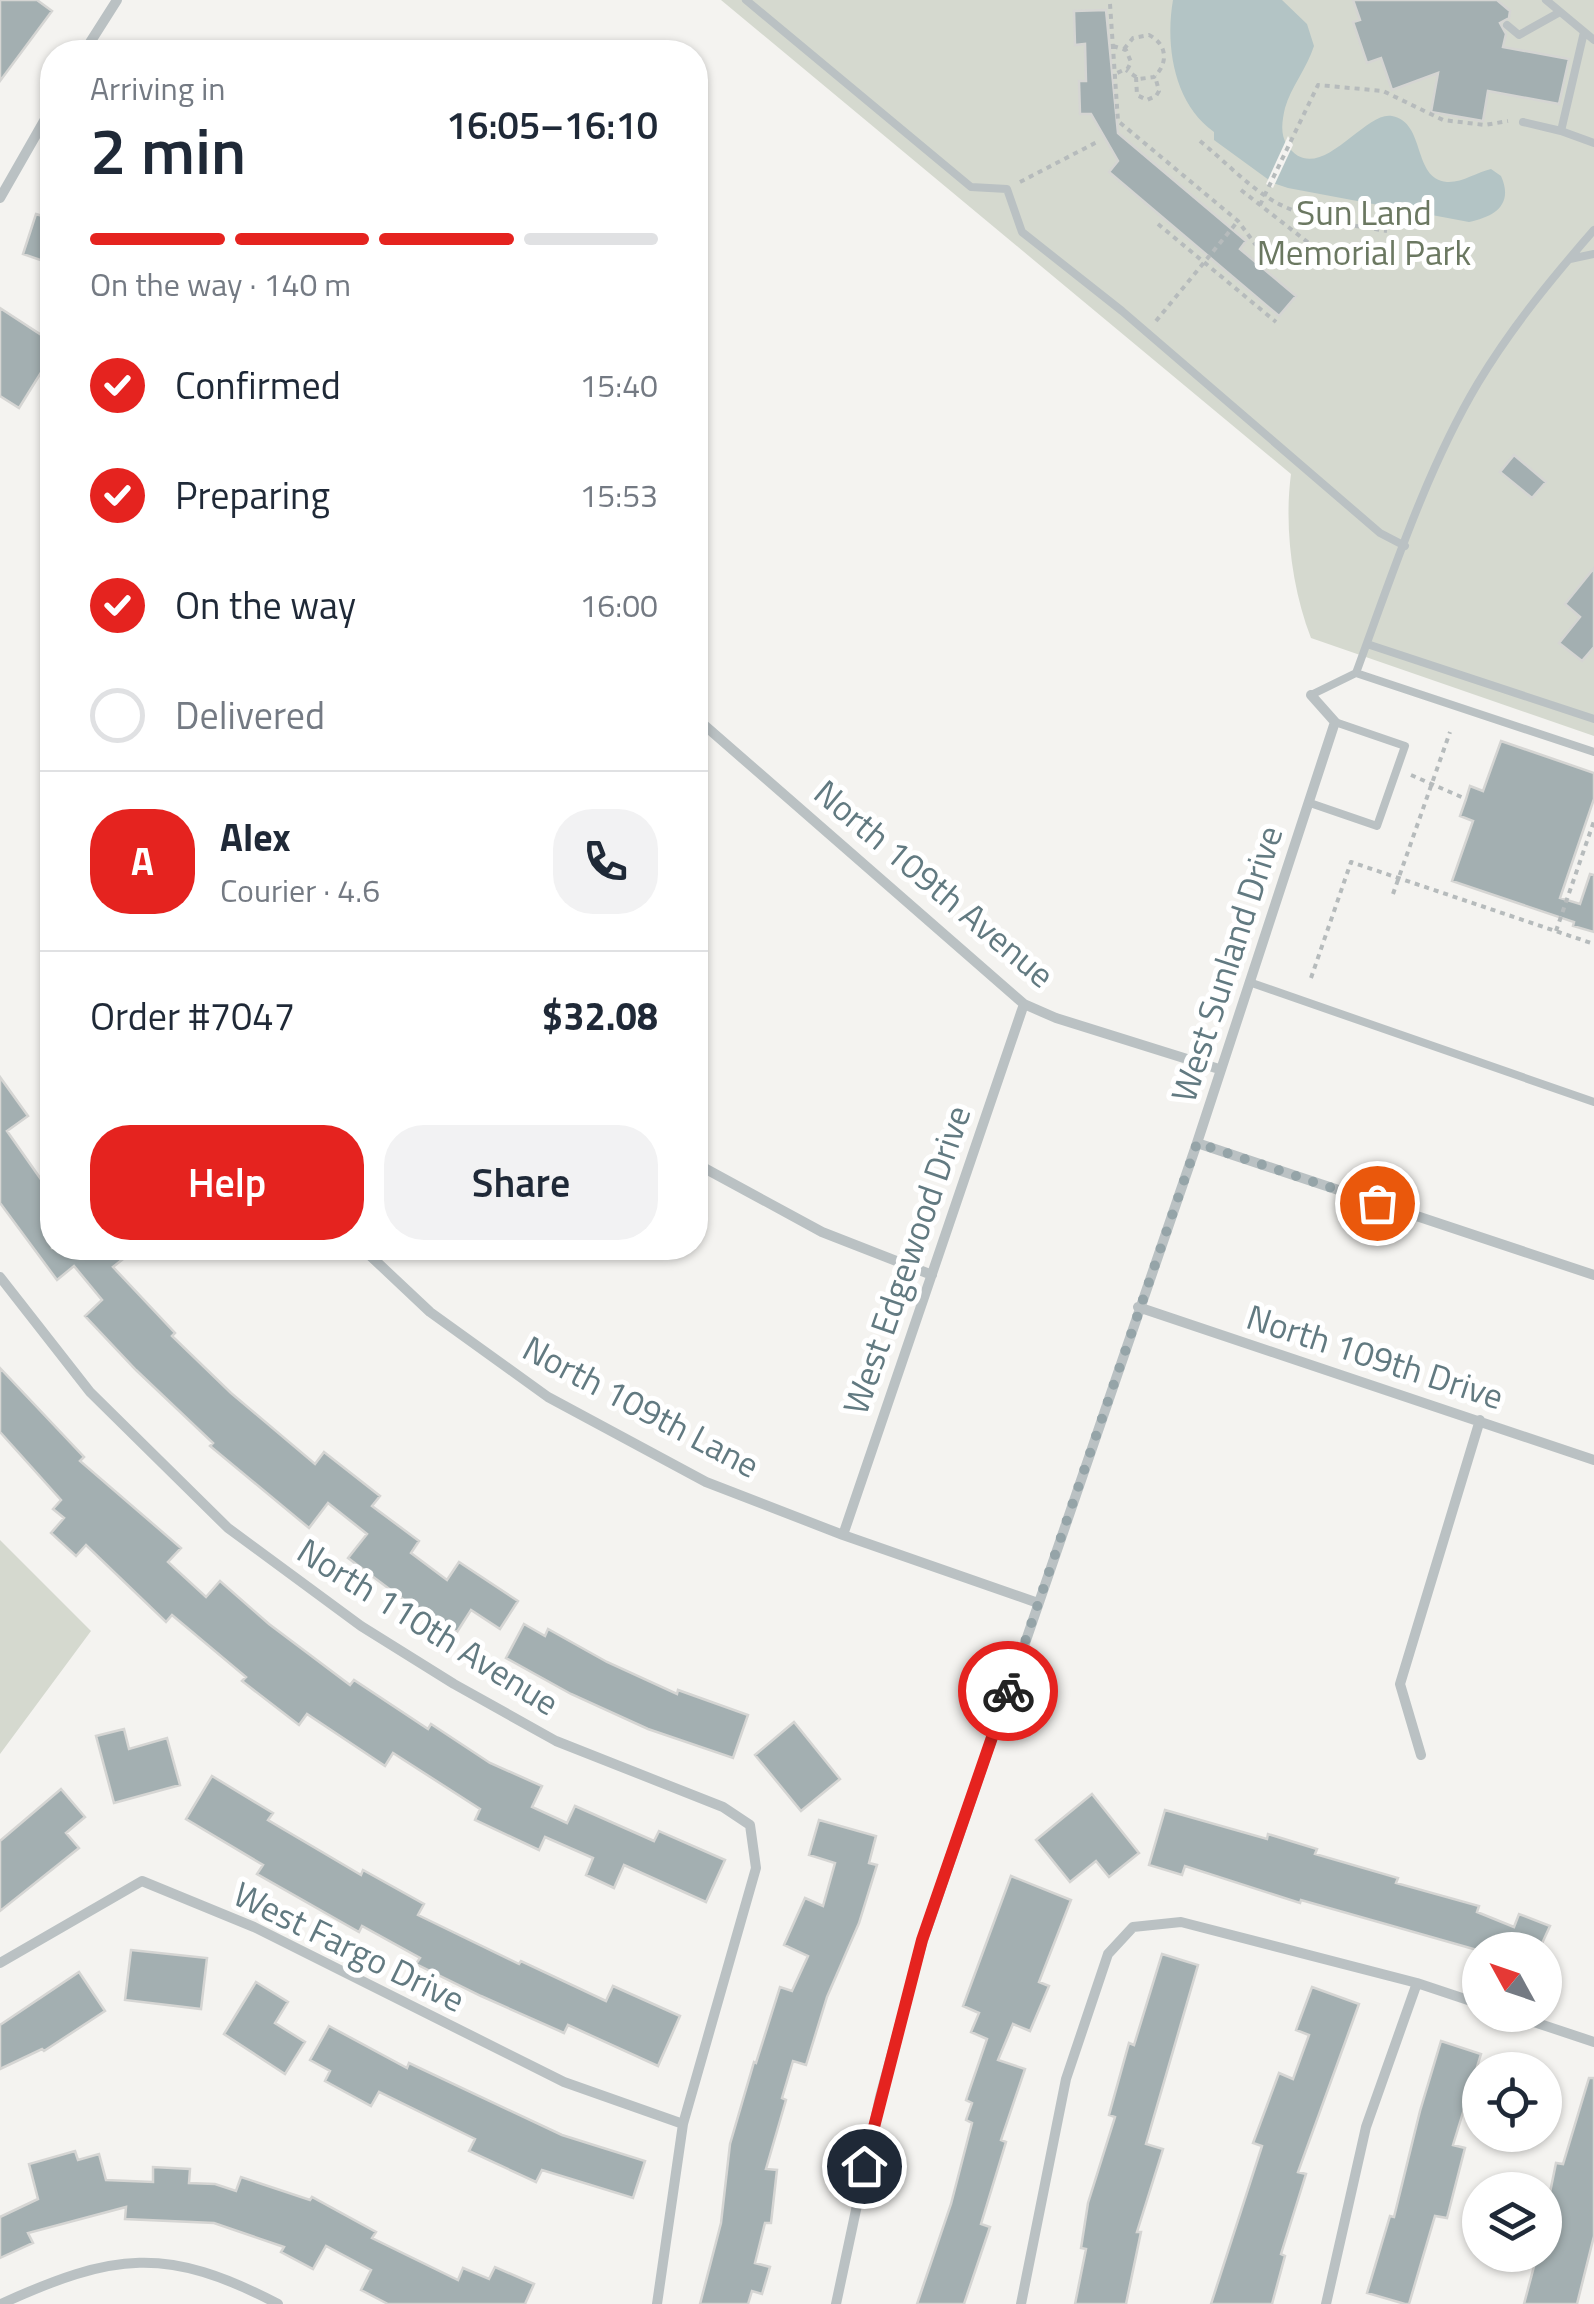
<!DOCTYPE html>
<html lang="en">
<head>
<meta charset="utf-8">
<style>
  :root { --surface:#fff; --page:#f2f2f3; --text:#1f2937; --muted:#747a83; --line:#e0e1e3; --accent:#e5231f }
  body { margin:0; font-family:"Titillium Web",sans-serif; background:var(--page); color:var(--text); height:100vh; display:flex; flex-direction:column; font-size:38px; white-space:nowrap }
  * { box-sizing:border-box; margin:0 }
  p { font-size:32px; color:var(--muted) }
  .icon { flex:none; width:55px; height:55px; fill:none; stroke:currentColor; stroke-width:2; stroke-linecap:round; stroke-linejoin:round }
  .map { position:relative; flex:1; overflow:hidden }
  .panel { position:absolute; left:40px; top:40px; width:668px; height:1220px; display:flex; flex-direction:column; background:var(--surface); border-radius:40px; box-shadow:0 2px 8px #0004 }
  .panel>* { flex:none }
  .needle { width:65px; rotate:310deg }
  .tools { position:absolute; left:1462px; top:1932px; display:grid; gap:20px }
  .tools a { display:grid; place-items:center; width:100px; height:100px; border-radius:50%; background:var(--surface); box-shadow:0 2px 8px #0004; font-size:50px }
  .pin { position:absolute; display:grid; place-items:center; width:85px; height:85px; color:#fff; margin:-42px; border:5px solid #fff; border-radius:50%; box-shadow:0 2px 10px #0007 }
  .courier { position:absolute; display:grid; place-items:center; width:100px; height:100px; margin:-50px; border:8px solid #e5231f; border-radius:50%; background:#fff; color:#222; box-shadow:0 2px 12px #0007 }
  .headline em { font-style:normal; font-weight:600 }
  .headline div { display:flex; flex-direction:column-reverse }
  .headline { display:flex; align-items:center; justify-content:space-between; height:170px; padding:0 50px }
  h1 { font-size:65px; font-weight:600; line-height:75px }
  .bar { display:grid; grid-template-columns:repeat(4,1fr); gap:15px 10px; align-content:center; height:120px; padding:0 50px }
  .bar i { height:12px; border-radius:8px; background:var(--line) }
  .bar .active { background:var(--accent) }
  .bar p { grid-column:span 4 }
  .line { display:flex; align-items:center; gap:25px; padding:0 50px; border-top:2px solid var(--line) }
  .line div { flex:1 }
  .round { display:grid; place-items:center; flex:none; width:105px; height:105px; border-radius:40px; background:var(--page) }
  ol { padding:0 50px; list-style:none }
  li { display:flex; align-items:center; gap:30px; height:110px }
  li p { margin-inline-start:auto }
  li .icon { padding:10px; border-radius:50%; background:var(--accent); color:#fff; stroke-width:4 }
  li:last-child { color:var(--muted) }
  li i { width:55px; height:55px; border:5px solid var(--line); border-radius:50% }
  .primary-button { display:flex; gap:20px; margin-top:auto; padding:20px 50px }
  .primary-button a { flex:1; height:115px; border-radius:40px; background:var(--accent); color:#fff; font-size:40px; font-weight:600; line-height:115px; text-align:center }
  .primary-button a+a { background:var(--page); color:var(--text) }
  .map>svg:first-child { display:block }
  .green { fill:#d5d9cf }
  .water { fill:#b3c4c5 }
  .pier { fill:#f4f3f0 }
  .building { fill:#a3afb1; stroke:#d5d5d3; stroke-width:2.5 }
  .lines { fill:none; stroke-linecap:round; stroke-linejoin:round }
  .path { stroke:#b6bbbc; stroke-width:4; stroke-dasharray:5 5; stroke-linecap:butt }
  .lane { stroke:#bac1c3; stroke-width:8 }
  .street { stroke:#bac1c3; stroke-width:10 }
  .done { stroke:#95a4a8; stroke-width:10; stroke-dasharray:0 18 }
  .route { stroke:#e5231f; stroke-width:12 }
  .labels { text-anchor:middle; stroke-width:10; stroke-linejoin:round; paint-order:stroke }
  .park-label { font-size:35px; fill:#6b7861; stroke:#fff }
  .street-label { font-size:35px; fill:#627a81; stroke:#fff }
</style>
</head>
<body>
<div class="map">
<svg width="1594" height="2304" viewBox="0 0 1594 2304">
  <rect width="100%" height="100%" fill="#f4f3f0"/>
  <path class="green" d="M 721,0 L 1594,0 L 1594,736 L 1311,638 C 1292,589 1284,527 1291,474 Z
    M 0,1540 L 91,1631 L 0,1754 Z"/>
  <path class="water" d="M 1173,0 L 1282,0 L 1307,24 L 1314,46 C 1307,68 1291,87 1285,108 C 1282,121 1280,134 1287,145 C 1318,190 1364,110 1392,116 C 1426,122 1412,179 1447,182 C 1462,183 1477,172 1491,169 L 1501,176 C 1514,205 1494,217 1469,222 L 1288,188 L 1273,183 L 1214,140 L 1214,132 C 1174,104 1165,46 1173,0 Z"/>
  <path class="pier" d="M 1288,136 L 1293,145 L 1273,188 L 1266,184 Z"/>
  <path class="building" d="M 0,0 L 37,0 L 52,11 L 0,81 Z
    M 1353,0 L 1497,0 L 1510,11 L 1509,18 L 1500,23 L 1506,34 L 1503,47 L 1569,59 L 1559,104 L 1488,91 L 1483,121 L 1431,112 L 1438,73 L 1392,90 L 1381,58 L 1367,63 L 1353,22 L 1360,20 Z
    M 1106,10 L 1118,133 L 1246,241 L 1240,249 L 1296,296 L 1279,316 L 1109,172 L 1118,161 L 1091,114 L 1080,114 L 1079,81 L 1086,81 L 1085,44 L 1075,45 L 1074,11 Z
    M 36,214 L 52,219 L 52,264 L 23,254 Z
    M 0,308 L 52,342 L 52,355 L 19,408 L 0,396 Z
    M 1514,455 L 1546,482 L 1532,498 L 1500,472 Z
    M 1594,568 L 1594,647 L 1582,661 L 1559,643 L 1580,617 L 1565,604 Z
    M 1501,741 L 1594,773 L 1594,799 L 1560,898 L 1580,904 L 1590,874 L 1594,875 L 1594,932 L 1573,926 L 1574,922 L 1452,881 L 1473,821 L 1460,816 L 1466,799 L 1470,786 L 1483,791 Z
    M 0,1077 L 28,1116 L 7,1131 L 52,1195 L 52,1248 L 137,1248 L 113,1267 L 175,1333 L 172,1336 L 231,1393 L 315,1464 L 324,1452 L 380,1496 L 372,1506 L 419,1541 L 411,1553 L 447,1580 L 459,1562 L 518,1601 L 500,1629 L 471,1610 L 457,1632 L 408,1603 L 348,1558 L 367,1534 L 328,1503 L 309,1528 L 210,1446 L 213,1443 L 136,1370 L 85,1316 L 102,1300 L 74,1266 L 57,1280 L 0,1203 Z
    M 0,1368 L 84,1457 L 80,1461 L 181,1548 L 168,1562 L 206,1597 L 220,1581 L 269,1624 L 350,1685 L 354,1680 L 428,1729 L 431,1724 L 490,1763 L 542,1786 L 532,1807 L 567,1823 L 575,1806 L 654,1841 L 659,1831 L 725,1860 L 706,1902 L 624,1865 L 614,1888 L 586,1875 L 593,1858 L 545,1837 L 539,1850 L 475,1820 L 480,1809 L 393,1753 L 385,1766 L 307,1714 L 299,1725 L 242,1681 L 246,1677 L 172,1615 L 166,1622 L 86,1545 L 76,1556 L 51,1533 L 64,1518 L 53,1509 L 61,1500 L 0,1432 Z
    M 524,1624 L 545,1636 L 548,1629 L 607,1662 L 677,1694 L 678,1690 L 748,1715 L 733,1758 L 648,1729 L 571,1694 L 506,1658 Z
    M 794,1722 L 840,1779 L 801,1811 L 755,1755 Z
    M 124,1729 L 129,1749 L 167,1738 L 180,1785 L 114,1803 L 96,1736 Z
    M 212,1776 L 273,1813 L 268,1820 L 361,1875 L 363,1870 L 424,1904 L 418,1915 L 519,1964 L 521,1961 L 606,2001 L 613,1986 L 680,2016 L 658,2066 L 568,2025 L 564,2033 L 481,1996 L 416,1964 L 420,1958 L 362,1926 L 359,1932 L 257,1874 L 263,1865 L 186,1819 Z
    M 61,1789 L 85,1817 L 66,1833 L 79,1848 L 0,1911 L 0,1841 Z
    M 1092,1794 L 1139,1853 L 1109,1877 L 1096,1861 L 1070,1882 L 1036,1840 Z
    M 1165,1810 L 1267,1839 L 1268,1834 L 1317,1849 L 1315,1854 L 1398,1878 L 1396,1883 L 1479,1906 L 1477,1912 L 1514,1927 L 1519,1914 L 1550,1926 L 1539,1950 L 1477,1950 L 1301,1900 L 1300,1903 L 1185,1866 L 1182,1875 L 1149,1865 Z
    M 819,1820 L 876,1836 L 869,1863 L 877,1865 L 859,1923 L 827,1997 L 806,2065 L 793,2061 L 782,2098 L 786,2100 L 766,2169 L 777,2170 L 771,2223 L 765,2223 L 755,2263 L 770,2267 L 762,2294 L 752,2291 L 748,2304 L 700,2304 L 721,2223 L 730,2144 L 754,2062 L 756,2063 L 780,1987 L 792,1991 L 808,1956 L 784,1945 L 805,1898 L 823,1906 L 835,1863 L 809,1855 Z
    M 1011,1876 L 1071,1900 L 1039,1982 L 1049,1986 L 1030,2031 L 1013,2024 L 998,2060 L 1025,2069 L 1001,2140 L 1006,2142 L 981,2224 L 990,2227 L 964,2304 L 917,2304 L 951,2204 L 972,2123 L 966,2120 L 972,2103 L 966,2100 L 987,2039 L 971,2032 L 979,2013 L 963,2006 Z
    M 131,1950 L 207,1958 L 201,2009 L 125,2000 Z
    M 1162,1954 L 1198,1965 L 1146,2144 L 1163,2149 L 1137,2232 L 1141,2232 L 1126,2304 L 1075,2304 L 1086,2249 L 1081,2248 L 1088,2203 L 1115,2117 L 1109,2115 L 1129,2043 L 1134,2045 Z
    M 79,1972 L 105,2011 L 44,2051 L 42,2049 L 0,2069 L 0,2025 Z
    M 256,1982 L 288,2002 L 275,2023 L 305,2042 L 285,2074 L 224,2034 Z
    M 1312,1987 L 1359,2004 L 1298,2172 L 1306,2174 L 1281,2254 L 1285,2256 L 1272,2304 L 1211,2304 L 1262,2146 L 1253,2143 L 1279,2073 L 1293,2079 L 1309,2035 L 1296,2030 Z
    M 329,2026 L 407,2068 L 409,2063 L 562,2135 L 645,2161 L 633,2198 L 542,2170 L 536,2182 L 469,2151 L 475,2139 L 379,2092 L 371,2106 L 325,2081 L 330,2071 L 310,2060 Z
    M 1441,2041 L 1481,2054 L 1453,2145 L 1465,2148 L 1447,2218 L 1435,2216 L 1409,2304 L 1405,2304 L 1367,2293 L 1390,2216 L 1394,2217 L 1420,2111 Z
    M 1589,2078 L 1594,2078 L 1594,2236 L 1577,2304 L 1524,2304 L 1537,2255 L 1545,2255 L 1545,2217 L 1556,2163 L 1563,2164 Z
    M 75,2151 L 78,2160 L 99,2154 L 106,2180 L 153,2182 L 153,2167 L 190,2169 L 189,2183 L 215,2184 L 236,2191 L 241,2177 L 310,2200 L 312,2197 L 376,2232 L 372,2238 L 458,2280 L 463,2268 L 489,2279 L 495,2267 L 534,2284 L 525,2304 L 388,2304 L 361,2290 L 371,2270 L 326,2246 L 313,2269 L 281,2252 L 284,2247 L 214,2223 L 125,2219 L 126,2207 L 28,2233 L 33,2243 L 0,2258 L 0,2217 L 38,2199 L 29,2164 Z"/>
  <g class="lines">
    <path class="path" d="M 1110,4 L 1118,121 L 1238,221 L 1255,244 L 1285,268
      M 1113,46 L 1126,50 L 1131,62 L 1128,68 L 1115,74
      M 1124,49 L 1133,38 L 1149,35 C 1167,44 1169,63 1154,77 L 1139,79 L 1126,70
      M 1136,77 L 1137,95 L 1147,100 L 1156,96 L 1159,91 L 1155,76
      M 1200,141 C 1222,159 1243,181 1267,197 C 1302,220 1347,224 1387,231
      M 1020,182 L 1097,142
      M 1241,190 L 1315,248
      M 1260,205 L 1318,85 L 1383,91 L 1443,120 L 1485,125 L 1508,121
      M 1158,224 L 1276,322
      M 1156,321 L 1238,221
      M 1411,775 L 1466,799
      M 1393,894 L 1450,732
      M 1556,931 L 1594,821
      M 1311,978 L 1351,862 L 1594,944"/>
    <path class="lane" d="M 746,0 L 971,187 L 1007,189 L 1022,232 L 1122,311 L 1380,533 L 1405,546
      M 1546,0 L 1594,40
      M 1507,25 L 1519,35 L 1560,12
      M 1584,32 L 1561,131 L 1594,143
      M 1523,122 L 1561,131
      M 1570,259 L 1594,254
      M 1367,644 L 1594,719
      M 1356,673 L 1594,752
      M 1311,695 L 1356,673 C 1391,578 1426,470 1478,383 C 1511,328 1552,278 1594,230
      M 1310,803 L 1377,826 L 1405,746 L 1335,722
      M 1249,982 L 1594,1102"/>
    <path class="street" d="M 84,52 L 117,0
      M 0,198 L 52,107
      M 695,717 L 1024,1004 L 1056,1018 L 1219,1069
      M 1197,1143 L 1594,1275
      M 695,1163 L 822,1232 L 932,1275
      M 362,1248 L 430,1312 L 548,1397 L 706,1482 L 843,1535 L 1038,1603
      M 0,1277 L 90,1392 L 228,1528 L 361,1626 L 454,1684 L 556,1741 L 723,1807 L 750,1825 L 756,1868 L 683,2124 L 657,2304
      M 1138,1307 L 1594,1460
      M 843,1535 L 1024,1004
      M 1421,1755 L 1400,1684 L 1480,1420
      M 0,1963 L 142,1881 L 254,1927 L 564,2082 L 683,2124
      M 1513,2015 L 1594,2042
      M 1,2304 C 113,2253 166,2245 278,2304
      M 836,2304 L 880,2097 L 923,1940 L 1197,1143 L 1335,722 L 1311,695
      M 1021,2304 L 1066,2079 L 1108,1954 L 1133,1927 L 1181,1922 L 1417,1983 L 1480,2004
      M 1326,2304 L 1366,2127 L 1417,1983"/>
  </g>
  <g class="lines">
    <path class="done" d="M 1008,1691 L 1197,1143 L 1377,1203"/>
    <path class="route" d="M 864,2166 L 922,1940 L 1008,1691"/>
  </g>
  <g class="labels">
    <g class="park-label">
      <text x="1364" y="225">Sun Land<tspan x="1364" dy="40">Memorial Park</tspan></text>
    </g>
    <g class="street-label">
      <text transform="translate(934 884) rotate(40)" y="12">North 109th Avenue</text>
      <text transform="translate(1227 964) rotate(-72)" y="12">West Sunland Drive</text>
      <text transform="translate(907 1260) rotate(-71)" y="12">West Edgewood Drive</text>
      <text transform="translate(1375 1357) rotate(18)" y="12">North 109th Drive</text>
      <text transform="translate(641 1407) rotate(28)" y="12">North 109th Lane</text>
      <text transform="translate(428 1627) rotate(32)" y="12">North 110th Avenue</text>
      <text transform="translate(349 1947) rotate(26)" y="12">West Fargo Drive</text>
    </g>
  </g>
</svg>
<div class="tools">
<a><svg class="needle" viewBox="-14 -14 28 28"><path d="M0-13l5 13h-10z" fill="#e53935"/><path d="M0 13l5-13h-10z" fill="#747a83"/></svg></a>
<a><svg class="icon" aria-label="locate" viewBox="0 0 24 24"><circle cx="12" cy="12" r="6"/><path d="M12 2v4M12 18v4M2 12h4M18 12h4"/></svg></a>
<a><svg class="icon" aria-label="layers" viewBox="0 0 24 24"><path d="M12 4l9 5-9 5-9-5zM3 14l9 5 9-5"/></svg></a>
</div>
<div class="pin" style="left:1377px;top:1203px;background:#ea580c"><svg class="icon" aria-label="bag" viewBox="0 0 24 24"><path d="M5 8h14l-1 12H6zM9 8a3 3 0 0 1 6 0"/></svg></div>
<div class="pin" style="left:864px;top:2166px;background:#1f2937"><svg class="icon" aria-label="home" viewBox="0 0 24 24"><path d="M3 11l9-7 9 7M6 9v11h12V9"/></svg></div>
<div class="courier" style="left:1008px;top:1691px"><svg class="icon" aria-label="bike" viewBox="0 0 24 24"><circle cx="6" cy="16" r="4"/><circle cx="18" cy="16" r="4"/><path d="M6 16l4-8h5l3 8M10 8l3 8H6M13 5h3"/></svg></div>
<section class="panel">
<div class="headline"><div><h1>2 min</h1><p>Arriving in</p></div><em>16:05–16:10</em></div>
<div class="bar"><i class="active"></i><i class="active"></i><i class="active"></i><i></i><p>On the way · 140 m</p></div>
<ol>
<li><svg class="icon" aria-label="check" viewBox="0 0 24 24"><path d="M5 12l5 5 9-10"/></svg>Confirmed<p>15:40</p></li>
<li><svg class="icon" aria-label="check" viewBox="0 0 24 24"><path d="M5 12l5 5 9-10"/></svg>Preparing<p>15:53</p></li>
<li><svg class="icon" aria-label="check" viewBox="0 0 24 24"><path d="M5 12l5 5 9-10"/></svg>On the way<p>16:00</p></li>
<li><i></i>Delivered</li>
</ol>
<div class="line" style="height:180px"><b class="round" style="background:var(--accent);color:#fff">A</b><div><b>Alex</b><p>Courier · 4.6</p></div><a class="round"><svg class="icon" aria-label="phone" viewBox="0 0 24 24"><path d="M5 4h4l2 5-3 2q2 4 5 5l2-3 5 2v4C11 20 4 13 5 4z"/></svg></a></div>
<div class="line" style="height:130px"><div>Order #7047</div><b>$32.08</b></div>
<div class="primary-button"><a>Help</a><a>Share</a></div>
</section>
</div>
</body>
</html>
